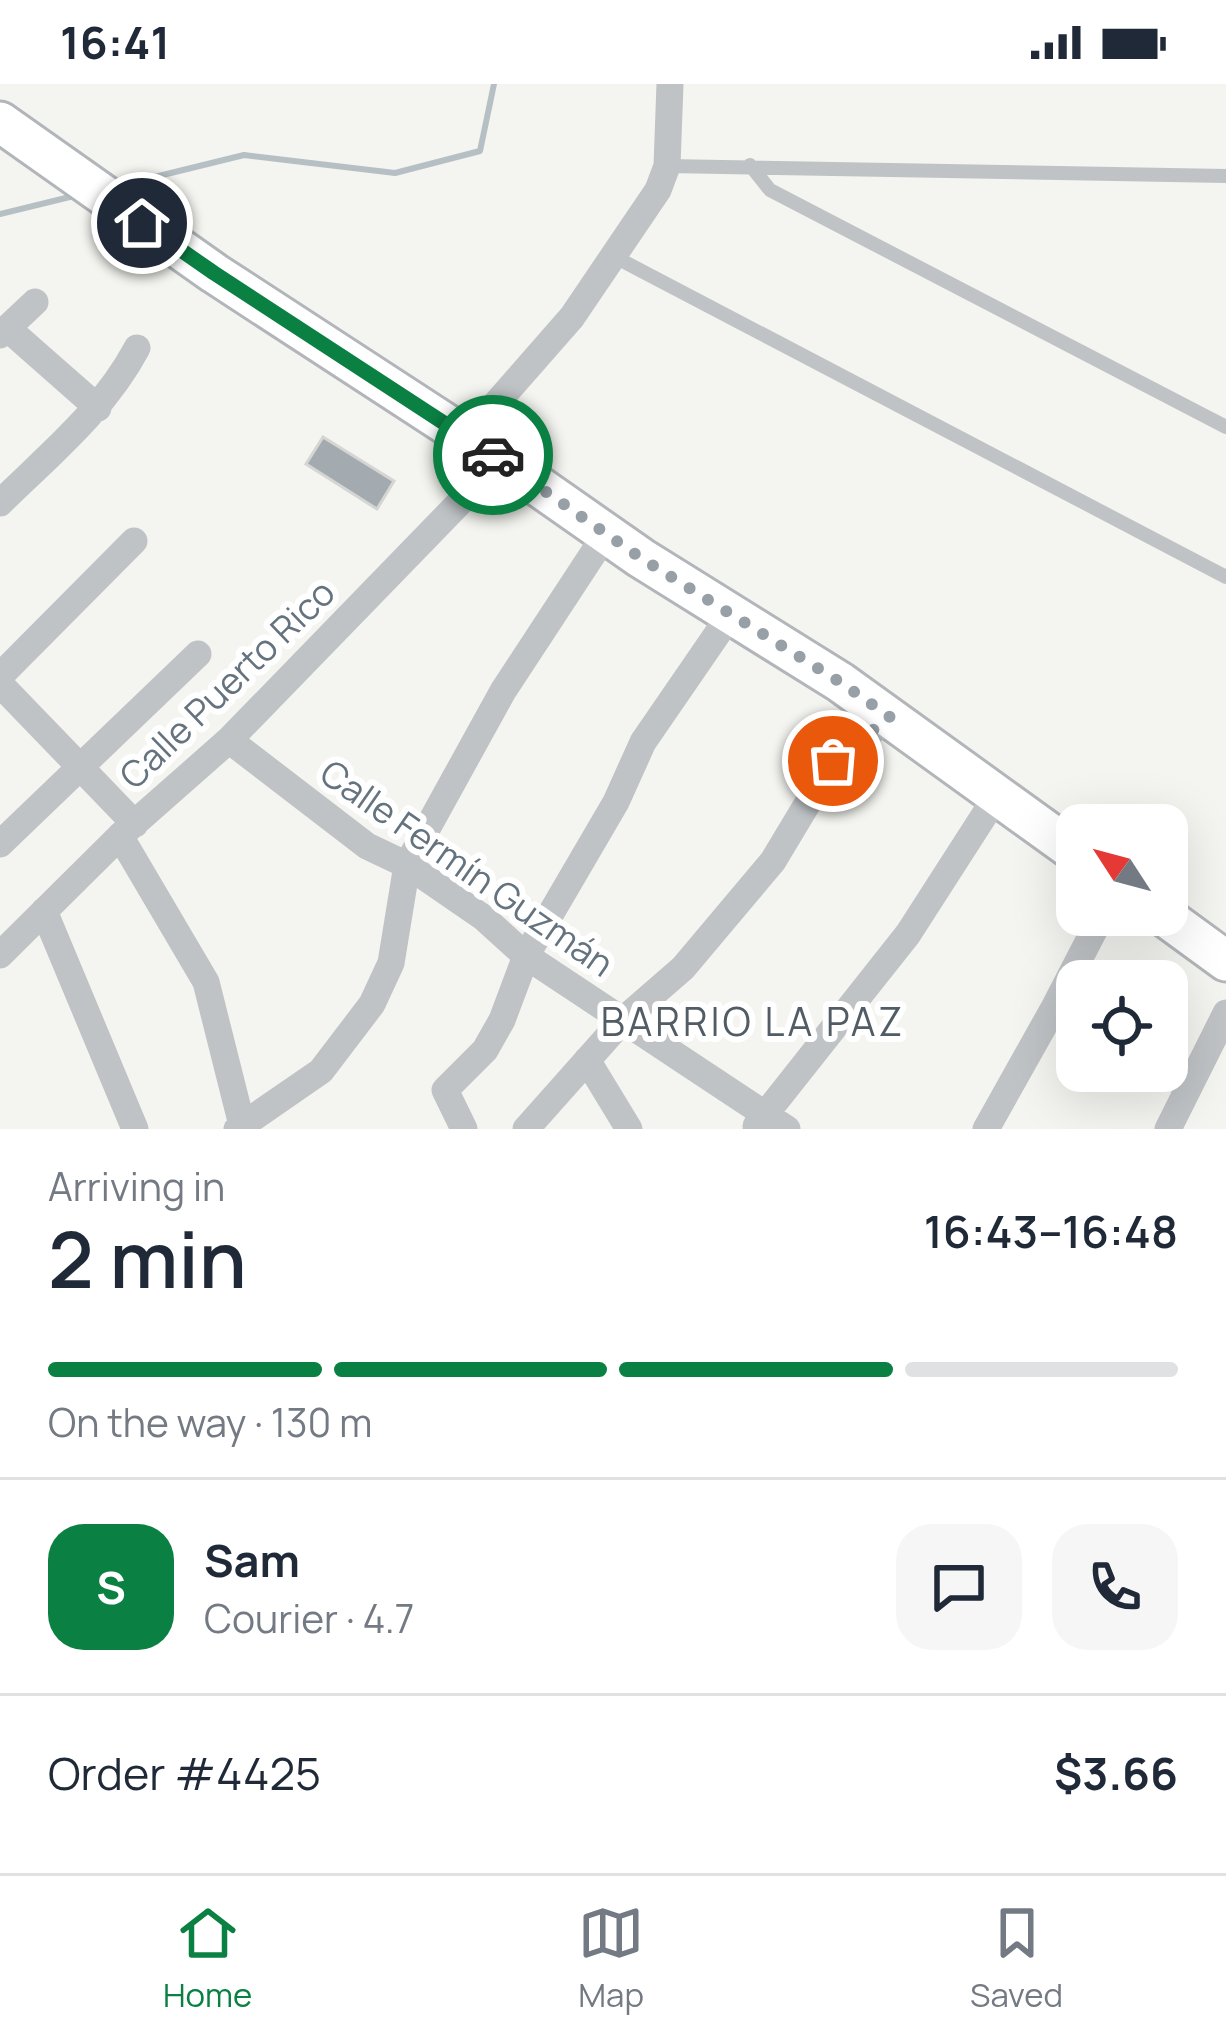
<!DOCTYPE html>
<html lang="en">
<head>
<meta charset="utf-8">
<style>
  :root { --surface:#fff; --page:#f6f6f7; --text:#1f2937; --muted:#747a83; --line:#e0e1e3; --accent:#0b8043 }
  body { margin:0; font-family:Manrope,sans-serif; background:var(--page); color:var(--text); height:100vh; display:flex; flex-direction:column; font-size:45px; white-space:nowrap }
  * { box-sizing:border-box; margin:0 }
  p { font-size:39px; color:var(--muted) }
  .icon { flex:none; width:66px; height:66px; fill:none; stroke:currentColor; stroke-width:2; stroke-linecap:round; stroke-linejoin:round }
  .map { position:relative; height:1045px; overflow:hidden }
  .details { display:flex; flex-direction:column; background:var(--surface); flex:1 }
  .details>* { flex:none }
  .needle { width:78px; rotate:306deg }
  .tools { position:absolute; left:1056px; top:720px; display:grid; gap:24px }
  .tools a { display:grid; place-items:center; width:132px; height:132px; border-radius:24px; background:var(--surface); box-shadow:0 12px 48px #0002; font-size:60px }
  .pin { position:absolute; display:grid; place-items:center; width:102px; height:102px; color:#fff; margin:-51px; border:6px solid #fff; border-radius:50%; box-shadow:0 3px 12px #0007 }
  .courier { position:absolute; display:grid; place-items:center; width:120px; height:120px; margin:-60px; border:9px solid #0b8043; border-radius:50%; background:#fff; color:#222; box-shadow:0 3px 15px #0007 }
  .summary em { font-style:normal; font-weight:600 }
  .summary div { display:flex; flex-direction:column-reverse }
  .summary { display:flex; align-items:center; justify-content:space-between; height:204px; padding:0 48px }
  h1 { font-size:78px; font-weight:600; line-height:90px }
  .bar { display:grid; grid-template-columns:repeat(4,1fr); gap:18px 12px; align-content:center; height:144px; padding:0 48px }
  .bar i { height:15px; border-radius:9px; background:var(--line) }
  .bar .on { background:var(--accent) }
  .bar p { grid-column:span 4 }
  .line { display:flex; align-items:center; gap:30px; padding:0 48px; border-top:3px solid var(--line) }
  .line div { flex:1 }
  .round { display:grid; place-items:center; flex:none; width:126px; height:126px; border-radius:36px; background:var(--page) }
  .status { display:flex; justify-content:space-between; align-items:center; height:84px; padding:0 60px; background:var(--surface); direction:ltr }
  .status svg { height:33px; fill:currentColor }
  .tab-bar { display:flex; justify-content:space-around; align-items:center; height:168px; border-top:3px solid var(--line); background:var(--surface); font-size:33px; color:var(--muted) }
  .tab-bar a { display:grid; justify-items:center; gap:6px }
  .tab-bar .on { color:var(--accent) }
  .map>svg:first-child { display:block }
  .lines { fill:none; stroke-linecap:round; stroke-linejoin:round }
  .stream { stroke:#b6c0c4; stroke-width:6 }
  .building { fill:#a4abb0; stroke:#d5d5d3; stroke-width:3 }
  .secondary-casing { stroke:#b2b6ba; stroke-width:45 }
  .service { stroke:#bfc3c6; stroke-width:14 }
  .minor { stroke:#bfc3c6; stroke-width:27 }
  .secondary { stroke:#fff; stroke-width:39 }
  .done { stroke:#97a0a7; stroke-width:12; stroke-dasharray:0 21.6 }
  .route { stroke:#0b8043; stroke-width:15 }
  .labels { text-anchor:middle; stroke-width:12; stroke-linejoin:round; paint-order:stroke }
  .street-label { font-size:36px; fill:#65737f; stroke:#fff }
  .neighbourhood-label { font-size:39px; letter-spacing:3px; fill:#525c64; stroke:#fff }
</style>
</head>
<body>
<div class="status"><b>16:41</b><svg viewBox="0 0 49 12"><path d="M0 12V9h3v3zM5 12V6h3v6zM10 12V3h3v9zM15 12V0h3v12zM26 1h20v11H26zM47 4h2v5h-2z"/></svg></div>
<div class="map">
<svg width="1226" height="1045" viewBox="0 0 1226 1045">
  <rect width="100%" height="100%" fill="#f4f4f0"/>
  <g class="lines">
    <path class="stream" d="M 114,103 L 244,71 L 395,89 L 480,67 L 494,0
      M 0,130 L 78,111"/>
  </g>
  <path class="building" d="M 323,353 L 394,397 L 377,425 L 306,380 Z"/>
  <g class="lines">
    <g class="secondary-casing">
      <path id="secondary" d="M 0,38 L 214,189 L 501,376 L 641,474 L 840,598 L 1077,769
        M 1163,831 L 1226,877"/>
    </g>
    <path class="service" d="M 750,81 L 770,106 L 1226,343
      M 667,82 L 1226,92
      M 615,173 L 1226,493"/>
    <path class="minor" d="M 7,244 L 98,324
      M 0,251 L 35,218
      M 466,354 L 572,233 L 658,106 L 667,82 L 670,0
      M 0,419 C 50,370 104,326 137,264
      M 0,592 L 134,457
      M 0,600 L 135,740
      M 229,656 L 367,762 L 407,781 L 484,834 L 526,872 L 787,1045
      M 120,752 L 206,898 L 243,1045
      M 0,760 L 198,570
      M 44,827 L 135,1045
      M 0,871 L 120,752 L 229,656 L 501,376
      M 587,976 L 629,1045
      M 756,1042 L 908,850 L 998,710
      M 237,1045 L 321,987 L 372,920 L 391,879 L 407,781 L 503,607 L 606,450
      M 464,1045 L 445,1006 L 485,966 L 502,936 L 526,872 L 616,718 L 643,658 L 731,530
      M 526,1045 L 622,937 L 683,884 L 773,777 L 833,677 L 890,633
      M 986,1045 L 1055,922 L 1102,831
      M 1168,1045 L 1226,929"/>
    <use href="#secondary" class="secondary"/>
  </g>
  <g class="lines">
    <path class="done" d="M 493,371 L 641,474 L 840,598 L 890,633 L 833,677"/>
    <path class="route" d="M 142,139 L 214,189 L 493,371"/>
  </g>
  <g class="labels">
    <g class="street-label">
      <text transform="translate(227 600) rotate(-44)" y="13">Calle Puerto Rico</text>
      <text transform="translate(467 784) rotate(35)" y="13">Calle Fermín Guzmán</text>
    </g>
    <g class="neighbourhood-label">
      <text x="753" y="952">BARRIO LA PAZ</text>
    </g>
  </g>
</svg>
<div class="tools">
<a><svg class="needle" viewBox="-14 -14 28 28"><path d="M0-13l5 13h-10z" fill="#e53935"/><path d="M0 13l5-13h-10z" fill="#747a83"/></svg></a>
<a><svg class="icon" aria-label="locate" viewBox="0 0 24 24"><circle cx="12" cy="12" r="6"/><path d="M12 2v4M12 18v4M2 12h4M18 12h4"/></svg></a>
</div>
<div class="pin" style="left:833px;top:677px;background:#ea580c"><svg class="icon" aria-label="bag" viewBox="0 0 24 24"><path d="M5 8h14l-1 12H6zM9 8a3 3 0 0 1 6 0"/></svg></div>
<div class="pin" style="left:142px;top:139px;background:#1f2937"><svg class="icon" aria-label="home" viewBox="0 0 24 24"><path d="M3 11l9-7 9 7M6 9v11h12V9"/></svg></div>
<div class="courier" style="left:493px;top:371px"><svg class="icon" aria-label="car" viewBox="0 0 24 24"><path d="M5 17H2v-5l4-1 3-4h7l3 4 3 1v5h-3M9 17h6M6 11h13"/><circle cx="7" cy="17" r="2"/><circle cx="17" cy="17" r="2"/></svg></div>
</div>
<section class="details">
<div class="summary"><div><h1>2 min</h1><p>Arriving in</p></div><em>16:43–16:48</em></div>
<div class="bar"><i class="on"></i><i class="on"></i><i class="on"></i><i></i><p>On the way · 130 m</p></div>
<div class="line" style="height:216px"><b class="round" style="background:var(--accent);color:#fff">S</b><div><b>Sam</b><p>Courier · 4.7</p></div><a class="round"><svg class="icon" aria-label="chat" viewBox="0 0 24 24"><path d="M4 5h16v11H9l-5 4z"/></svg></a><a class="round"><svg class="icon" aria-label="phone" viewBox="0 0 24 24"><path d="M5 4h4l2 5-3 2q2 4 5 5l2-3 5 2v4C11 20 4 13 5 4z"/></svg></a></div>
<div class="line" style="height:156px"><div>Order #4425</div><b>$3.66</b></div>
</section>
<nav class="tab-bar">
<a class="on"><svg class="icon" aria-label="home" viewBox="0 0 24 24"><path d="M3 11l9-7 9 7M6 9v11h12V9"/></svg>Home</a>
<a><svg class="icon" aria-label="map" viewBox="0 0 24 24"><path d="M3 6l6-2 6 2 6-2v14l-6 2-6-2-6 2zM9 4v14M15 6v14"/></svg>Map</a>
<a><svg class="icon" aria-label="saved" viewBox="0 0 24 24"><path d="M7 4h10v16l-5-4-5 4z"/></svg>Saved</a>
</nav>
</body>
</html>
